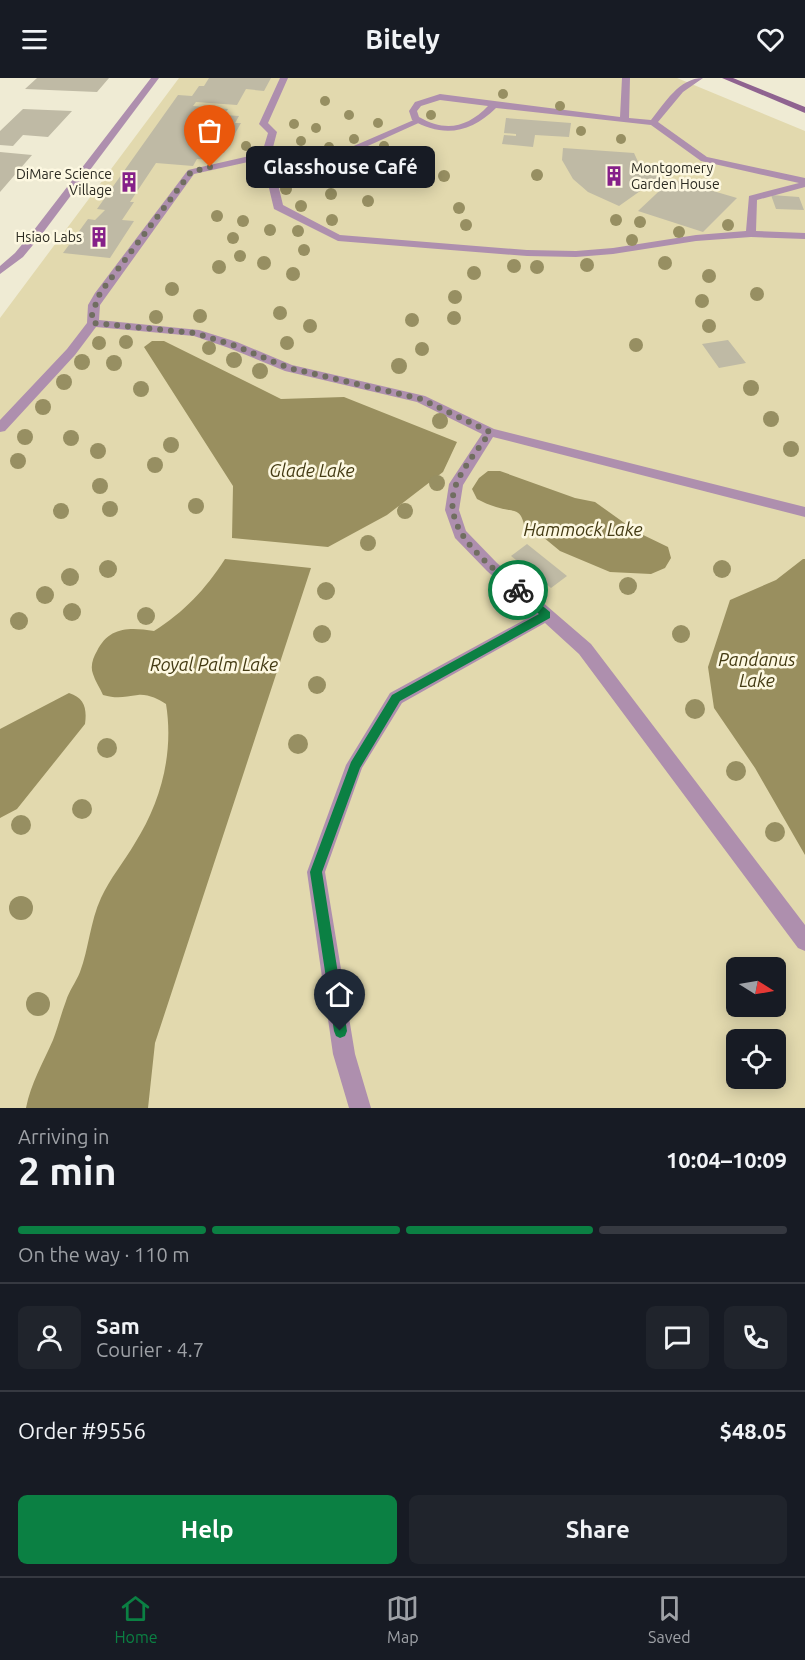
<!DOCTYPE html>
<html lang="en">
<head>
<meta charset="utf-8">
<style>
  :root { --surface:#171b24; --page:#20242c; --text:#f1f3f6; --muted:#9ea1a6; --line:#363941; --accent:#0b8043 }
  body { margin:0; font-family:Ubuntu,sans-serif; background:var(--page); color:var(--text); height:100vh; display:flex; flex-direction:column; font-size:22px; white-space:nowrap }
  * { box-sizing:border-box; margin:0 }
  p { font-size:20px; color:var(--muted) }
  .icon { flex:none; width:33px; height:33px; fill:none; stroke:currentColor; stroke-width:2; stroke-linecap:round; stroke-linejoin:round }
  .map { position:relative; height:1030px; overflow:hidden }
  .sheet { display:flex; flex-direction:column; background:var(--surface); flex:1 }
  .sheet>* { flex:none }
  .needle { width:39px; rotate:101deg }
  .buttons { position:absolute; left:726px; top:879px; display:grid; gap:12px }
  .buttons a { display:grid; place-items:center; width:60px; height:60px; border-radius:9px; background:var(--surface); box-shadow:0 3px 15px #0003; font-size:30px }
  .pin { position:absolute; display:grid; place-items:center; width:51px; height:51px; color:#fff; margin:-62px -26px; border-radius:50% 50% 50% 0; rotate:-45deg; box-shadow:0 0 6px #0007 }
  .pin .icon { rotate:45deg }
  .courier { position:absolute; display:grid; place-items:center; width:60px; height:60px; margin:-30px; border:4px solid #0b8043; border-radius:50%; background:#fff; color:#222; box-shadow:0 2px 8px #0007 }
  .bubble { position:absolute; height:42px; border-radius:9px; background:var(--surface); box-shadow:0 3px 15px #0003; font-size:20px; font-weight:700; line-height:42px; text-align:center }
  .summary em { font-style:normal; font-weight:700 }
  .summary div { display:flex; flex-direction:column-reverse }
  .summary { display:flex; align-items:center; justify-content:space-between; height:102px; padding:0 18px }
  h1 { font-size:39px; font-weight:700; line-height:45px }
  .bar { display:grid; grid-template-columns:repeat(4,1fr); gap:9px 6px; align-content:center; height:72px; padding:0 18px }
  .bar i { height:8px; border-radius:4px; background:var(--line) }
  .bar .on { background:var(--accent) }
  .bar p { grid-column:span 4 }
  .line { display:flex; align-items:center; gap:15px; padding:0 18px; border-top:2px solid var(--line) }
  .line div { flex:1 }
  .round { display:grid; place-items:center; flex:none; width:63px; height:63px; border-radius:9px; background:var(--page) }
  .button { display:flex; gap:12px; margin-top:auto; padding:12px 18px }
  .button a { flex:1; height:69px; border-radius:9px; background:var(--accent); color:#fff; font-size:24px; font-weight:700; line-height:69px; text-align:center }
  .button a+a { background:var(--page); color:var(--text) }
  header { display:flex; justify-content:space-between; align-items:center; height:78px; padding:0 18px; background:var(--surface); font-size:27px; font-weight:700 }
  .menu { display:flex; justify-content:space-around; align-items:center; height:84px; border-top:2px solid var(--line); background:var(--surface); font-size:16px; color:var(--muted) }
  .menu a { display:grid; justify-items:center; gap:3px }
  .menu .on { color:var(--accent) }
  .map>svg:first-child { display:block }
  .green { fill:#e2d9ae; fill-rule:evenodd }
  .water { fill:#998f5f }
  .building { fill:#bfbaa5 }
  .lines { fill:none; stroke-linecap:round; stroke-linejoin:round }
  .lane { fill:#ae8fae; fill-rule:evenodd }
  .street { fill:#ae8fae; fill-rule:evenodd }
  .secondary { fill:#8f6390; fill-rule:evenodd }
  .tree { fill:#978f62 }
  .route { fill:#0b8043 }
  .done { stroke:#706e60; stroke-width:6; stroke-dasharray:0 10.8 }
  .labels { text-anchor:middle; stroke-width:5; stroke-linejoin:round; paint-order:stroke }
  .far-poi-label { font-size:14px; fill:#2c2b22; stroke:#fdf8e1; text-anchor:end }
  .water-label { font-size:18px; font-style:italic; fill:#443b14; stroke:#fdf8e1 }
</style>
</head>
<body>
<header><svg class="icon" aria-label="menu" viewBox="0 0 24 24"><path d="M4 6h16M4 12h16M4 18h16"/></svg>Bitely<svg class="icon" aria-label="heart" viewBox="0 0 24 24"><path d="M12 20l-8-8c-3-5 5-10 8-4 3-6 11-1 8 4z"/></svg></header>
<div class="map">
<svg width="805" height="1030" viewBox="0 0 805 1030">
  <rect width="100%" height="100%" fill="#efebd4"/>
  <path class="green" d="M 179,0 L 677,0 L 805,53 L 805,1030 L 0,1030 L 0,240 ZM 736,890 L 776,890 L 776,928 L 736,928 ZM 736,962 L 776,962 L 776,1000 L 736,1000 Z"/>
  <path class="water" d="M 152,263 L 164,263 L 281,321 L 344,319 L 457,364 L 443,394 L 387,437 L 328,469 L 232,460 L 233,408 L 144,269 Z
    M 488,393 L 500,393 L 575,420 L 595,424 L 637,454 L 668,469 L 671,480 L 665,490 L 651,496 L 610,494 L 560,473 L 543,459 L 525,451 C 521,428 514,435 496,429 C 489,427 483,424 477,421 L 472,411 L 479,400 Z
    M 225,481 L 311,490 L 155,965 L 148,1030 L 26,1030 C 31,1005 43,985 53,962 C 58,949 61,936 66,923 C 69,913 76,904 80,894 C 89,870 90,844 101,820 C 110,800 124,784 135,765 C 161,724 174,675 166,626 C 158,621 148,616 138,617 C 124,619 117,621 103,617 C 100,610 95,603 93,596 C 90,588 93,580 97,573 C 109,549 129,549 154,553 C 184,534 205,512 225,481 Z
    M 803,481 L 805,481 L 805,777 L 755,690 L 714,630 L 708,589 L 730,522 L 776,502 Z
    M 69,615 C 85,620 87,631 85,646 L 17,731 L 0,740 L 0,651 Z"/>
  <path class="building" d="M 37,0 L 109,0 L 97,14 L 25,11 Z
    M 209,0 L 271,0 L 264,13 L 246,11 L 237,27 L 196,24 L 193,28 L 228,31 L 224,37 L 239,38 L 235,45 L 241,45 L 224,75 L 217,75 L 212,82 L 197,81 L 193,88 L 156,85 L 130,124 L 134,124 L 122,142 L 134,143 L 110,180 L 63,175 L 88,141 L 95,142 L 105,132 L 97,131 L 178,17 L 192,18 L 199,8 L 204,8 Z
    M 23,31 L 72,33 L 48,59 L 23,57 L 13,68 L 0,67 L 0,53 Z
    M 506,40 L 571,45 L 569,59 L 535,57 L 533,69 L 502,66 L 504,57 L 516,58 L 516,56 L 504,55 Z
    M 563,70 L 634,75 L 640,88 L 660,99 L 619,128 L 588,114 L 573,101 L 562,82 Z
    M 0,74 L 32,77 L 0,114 Z
    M 672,101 L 737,120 L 703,154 L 638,133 Z
    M 771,117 L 799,119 L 804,132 L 776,131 Z
    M 728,262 L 746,285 L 719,290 L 702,266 Z
    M 527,466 L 567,498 L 551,510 L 511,478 Z"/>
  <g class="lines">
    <path class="lane" d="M 280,0 L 288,0 L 268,45 L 277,54 L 271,77 L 283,127 L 340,157 L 527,172 L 576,173 L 613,170 L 696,157 L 746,153 L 749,118 L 799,105 L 701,83 L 651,47 L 496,30 C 471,55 443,60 412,42 L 409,33 L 415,24 L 440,16 L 620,39 L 622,0 L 630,0 L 629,40 L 651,42 C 665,25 679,0 703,0 L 683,14 L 658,44 L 707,79 L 805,100 L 805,109 L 757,122 L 756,153 L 805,155 L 805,161 L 751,159 L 696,163 L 613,176 L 576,179 L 527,178 L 338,163 L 274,131 L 262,81 L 194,96 L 100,227 L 99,242 L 199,252 L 237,264 L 292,287 L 425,318 L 494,351 L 805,429 L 805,439 L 493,359 L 463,407 L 459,432 L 466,453 L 497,485 L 591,566 L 805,847 L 805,873 L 798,870 L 579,576 L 545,545 L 402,625 L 362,690 L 325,794 L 355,976 L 371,1030 L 349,1030 L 333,976 L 307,794 L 346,687 L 390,615 L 535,536 L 487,493 L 455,460 L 445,432 L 449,406 L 482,356 L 417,324 L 285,293 L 229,270 L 194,258 L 96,249 L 75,277 L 5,353 L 0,354 L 0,342 L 67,271 L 87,245 L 88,227 L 95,215 L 188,92 L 262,75 L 268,55 L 259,46 ZM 440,22 L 488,28 C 467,50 445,54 419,39 L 417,33 L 421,28 Z"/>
    <path class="street" d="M 151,0 L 159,0 L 42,156 L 23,179 L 0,196 L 0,188 L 15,175 L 34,152 Z
      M 416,41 L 423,43 L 339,81 L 271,99 L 266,96 L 333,77 Z"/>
    <path class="secondary" d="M 722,0 L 733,0 L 805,29 L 805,35 Z"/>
  </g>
  <g class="tree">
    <circle cx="503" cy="16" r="5"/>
    <circle cx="325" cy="23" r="5"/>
    <circle cx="560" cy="28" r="5"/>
    <circle cx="349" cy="37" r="5"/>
    <circle cx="431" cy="37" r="5"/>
    <circle cx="378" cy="45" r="5"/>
    <circle cx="294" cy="46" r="5"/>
    <circle cx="316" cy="50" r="5"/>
    <circle cx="581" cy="53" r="5"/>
    <circle cx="354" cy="61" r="5"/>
    <circle cx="621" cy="61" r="5"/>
    <circle cx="301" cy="63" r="5"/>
    <circle cx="246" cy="68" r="5"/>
    <circle cx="384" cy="68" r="5"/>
    <circle cx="329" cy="69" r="5"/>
    <circle cx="367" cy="80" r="5"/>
    <circle cx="278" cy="84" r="5"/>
    <circle cx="347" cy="91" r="6"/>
    <circle cx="255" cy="97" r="6"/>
    <circle cx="537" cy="97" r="6"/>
    <circle cx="444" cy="98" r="6"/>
    <circle cx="286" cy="111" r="6"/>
    <circle cx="331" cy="116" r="6"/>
    <circle cx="368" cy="123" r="6"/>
    <circle cx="301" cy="128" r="6"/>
    <circle cx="459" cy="130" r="6"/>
    <circle cx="217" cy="138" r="6"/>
    <circle cx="332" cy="142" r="6"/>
    <circle cx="616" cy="142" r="6"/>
    <circle cx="243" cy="143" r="6"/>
    <circle cx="640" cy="144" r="6"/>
    <circle cx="466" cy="147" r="6"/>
    <circle cx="728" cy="147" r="6"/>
    <circle cx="270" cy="152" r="6"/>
    <circle cx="298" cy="153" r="6"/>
    <circle cx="679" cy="154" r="6"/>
    <circle cx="233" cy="160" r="6"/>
    <circle cx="632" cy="162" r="6"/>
    <circle cx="304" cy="172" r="6"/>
    <circle cx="240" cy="178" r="6"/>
    <circle cx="264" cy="185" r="7"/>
    <circle cx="665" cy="185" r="7"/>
    <circle cx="587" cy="187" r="7"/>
    <circle cx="514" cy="188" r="7"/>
    <circle cx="219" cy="189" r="7"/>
    <circle cx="537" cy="189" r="7"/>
    <circle cx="474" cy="195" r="7"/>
    <circle cx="293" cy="196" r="7"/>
    <circle cx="709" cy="198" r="7"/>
    <circle cx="172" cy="211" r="7"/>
    <circle cx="757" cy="216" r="7"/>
    <circle cx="455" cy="219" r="7"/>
    <circle cx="702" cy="223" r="7"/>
    <circle cx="280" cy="235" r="7"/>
    <circle cx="200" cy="238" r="7"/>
    <circle cx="156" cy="239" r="7"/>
    <circle cx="454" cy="240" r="7"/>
    <circle cx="412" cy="242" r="7"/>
    <circle cx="310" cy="248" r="7"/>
    <circle cx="709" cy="248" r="7"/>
    <circle cx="126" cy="264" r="7"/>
    <circle cx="99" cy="265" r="7"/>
    <circle cx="287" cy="265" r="7"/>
    <circle cx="636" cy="267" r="7"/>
    <circle cx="209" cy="270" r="7"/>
    <circle cx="422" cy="271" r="7"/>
    <circle cx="234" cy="282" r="8"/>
    <circle cx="82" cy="284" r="8"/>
    <circle cx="114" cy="285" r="8"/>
    <circle cx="399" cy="288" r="8"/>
    <circle cx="260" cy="293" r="8"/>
    <circle cx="64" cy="304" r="8"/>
    <circle cx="751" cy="310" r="8"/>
    <circle cx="141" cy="311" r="8"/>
    <circle cx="43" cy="329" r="8"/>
    <circle cx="771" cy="341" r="8"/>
    <circle cx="440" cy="343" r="8"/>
    <circle cx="25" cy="359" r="8"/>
    <circle cx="71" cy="360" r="8"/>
    <circle cx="171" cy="367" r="8"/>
    <circle cx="791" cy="371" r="8"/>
    <circle cx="98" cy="373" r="8"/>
    <circle cx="18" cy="383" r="8"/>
    <circle cx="155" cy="387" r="8"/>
    <circle cx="437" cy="405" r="8"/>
    <circle cx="100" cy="408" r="8"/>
    <circle cx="196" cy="428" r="8"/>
    <circle cx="110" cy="431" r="8"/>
    <circle cx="61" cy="433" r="8"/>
    <circle cx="405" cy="433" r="8"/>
    <circle cx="368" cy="465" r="8"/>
    <circle cx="108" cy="491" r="9"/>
    <circle cx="722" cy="491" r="9"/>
    <circle cx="70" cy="499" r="9"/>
    <circle cx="628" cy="508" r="9"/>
    <circle cx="326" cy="513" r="9"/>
    <circle cx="45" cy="517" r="9"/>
    <circle cx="72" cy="534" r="9"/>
    <circle cx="146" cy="538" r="9"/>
    <circle cx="19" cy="543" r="9"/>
    <circle cx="322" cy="556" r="9"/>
    <circle cx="681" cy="556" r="9"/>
    <circle cx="317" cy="607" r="9"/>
    <circle cx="695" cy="631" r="10"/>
    <circle cx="298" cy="666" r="10"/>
    <circle cx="107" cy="670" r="10"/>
    <circle cx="736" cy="693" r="10"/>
    <circle cx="82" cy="731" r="10"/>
    <circle cx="21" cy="747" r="10"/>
    <circle cx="775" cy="754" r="10"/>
    <circle cx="21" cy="830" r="12"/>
    <circle cx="38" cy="926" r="12"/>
  </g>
  <path class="route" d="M 518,508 L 550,534 L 550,540 L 400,623 L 360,690 L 322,794 L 347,953 L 345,958 L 340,960 L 336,958 L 334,953 L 310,794 L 351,684 L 392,617 L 539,536 L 514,515 L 514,509 Z"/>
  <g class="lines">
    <path class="done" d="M 210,89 L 191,94 L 100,215 L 92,236 L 93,245 L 195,255 L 233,267 L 289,290 L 421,321 L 490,354 C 480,369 467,384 459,400 C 434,449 486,483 518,512"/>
  </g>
  <defs>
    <g id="building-bare" transform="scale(1.62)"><path d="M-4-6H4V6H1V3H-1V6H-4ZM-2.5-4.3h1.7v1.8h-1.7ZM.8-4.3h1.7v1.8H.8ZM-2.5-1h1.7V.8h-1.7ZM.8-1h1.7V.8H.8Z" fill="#852089" stroke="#fdf8e1" stroke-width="2.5" paint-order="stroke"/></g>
  </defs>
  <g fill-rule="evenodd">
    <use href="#building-bare" x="614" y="98"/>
    <use href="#building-bare" x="129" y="104"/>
    <use href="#building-bare" x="99" y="159"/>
  </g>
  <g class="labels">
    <g class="far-poi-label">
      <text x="631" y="95" text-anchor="start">Montgomery<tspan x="631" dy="16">Garden House</tspan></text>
      <text x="112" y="101">DiMare Science<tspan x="112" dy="16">Village</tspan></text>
      <text x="82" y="164">Hsiao Labs</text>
    </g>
    <g class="water-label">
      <text x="312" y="399">Glade Lake</text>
      <text x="583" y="458">Hammock Lake</text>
      <text x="757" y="588">Pandanus<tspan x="757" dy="21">Lake</tspan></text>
      <text x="214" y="593">Royal Palm Lake</text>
    </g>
  </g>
</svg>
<div class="buttons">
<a><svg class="needle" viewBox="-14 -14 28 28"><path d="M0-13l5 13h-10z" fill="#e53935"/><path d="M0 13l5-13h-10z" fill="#9ea1a6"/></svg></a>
<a><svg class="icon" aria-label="locate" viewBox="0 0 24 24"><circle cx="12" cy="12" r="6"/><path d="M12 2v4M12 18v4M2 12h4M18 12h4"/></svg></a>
</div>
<div class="pin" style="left:210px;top:89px;background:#ea580c"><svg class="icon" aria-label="bag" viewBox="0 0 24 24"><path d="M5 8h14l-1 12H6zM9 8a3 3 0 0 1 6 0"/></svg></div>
<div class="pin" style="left:340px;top:953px;background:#1f2937"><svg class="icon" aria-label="home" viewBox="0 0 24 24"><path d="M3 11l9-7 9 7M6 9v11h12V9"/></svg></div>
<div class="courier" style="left:518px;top:512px"><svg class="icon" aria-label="bike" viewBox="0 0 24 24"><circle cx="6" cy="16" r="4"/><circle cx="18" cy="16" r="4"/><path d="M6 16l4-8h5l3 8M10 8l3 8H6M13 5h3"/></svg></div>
<div class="bubble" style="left:246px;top:68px;width:189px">Glasshouse Café</div>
</div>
<section class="sheet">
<div class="summary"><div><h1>2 min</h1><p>Arriving in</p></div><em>10:04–10:09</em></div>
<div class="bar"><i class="on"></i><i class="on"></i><i class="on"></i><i></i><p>On the way · 110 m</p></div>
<div class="line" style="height:108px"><a class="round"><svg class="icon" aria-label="person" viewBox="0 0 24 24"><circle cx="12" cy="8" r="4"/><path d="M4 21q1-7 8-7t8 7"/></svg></a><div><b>Sam</b><p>Courier · 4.7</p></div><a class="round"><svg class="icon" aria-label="chat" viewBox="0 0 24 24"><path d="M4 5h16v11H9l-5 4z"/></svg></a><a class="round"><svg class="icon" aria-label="phone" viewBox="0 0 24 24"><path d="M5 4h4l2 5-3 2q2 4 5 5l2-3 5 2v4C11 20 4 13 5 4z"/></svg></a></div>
<div class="line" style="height:78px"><div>Order #9556</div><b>$48.05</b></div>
<div class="button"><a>Help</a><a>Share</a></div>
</section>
<nav class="menu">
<a class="on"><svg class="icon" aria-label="home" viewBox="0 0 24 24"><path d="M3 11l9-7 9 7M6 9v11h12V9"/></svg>Home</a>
<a><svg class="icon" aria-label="map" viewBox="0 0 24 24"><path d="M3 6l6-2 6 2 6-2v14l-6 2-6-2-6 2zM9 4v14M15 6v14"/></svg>Map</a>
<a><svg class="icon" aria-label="saved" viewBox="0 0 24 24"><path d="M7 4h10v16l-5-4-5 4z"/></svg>Saved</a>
</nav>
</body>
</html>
